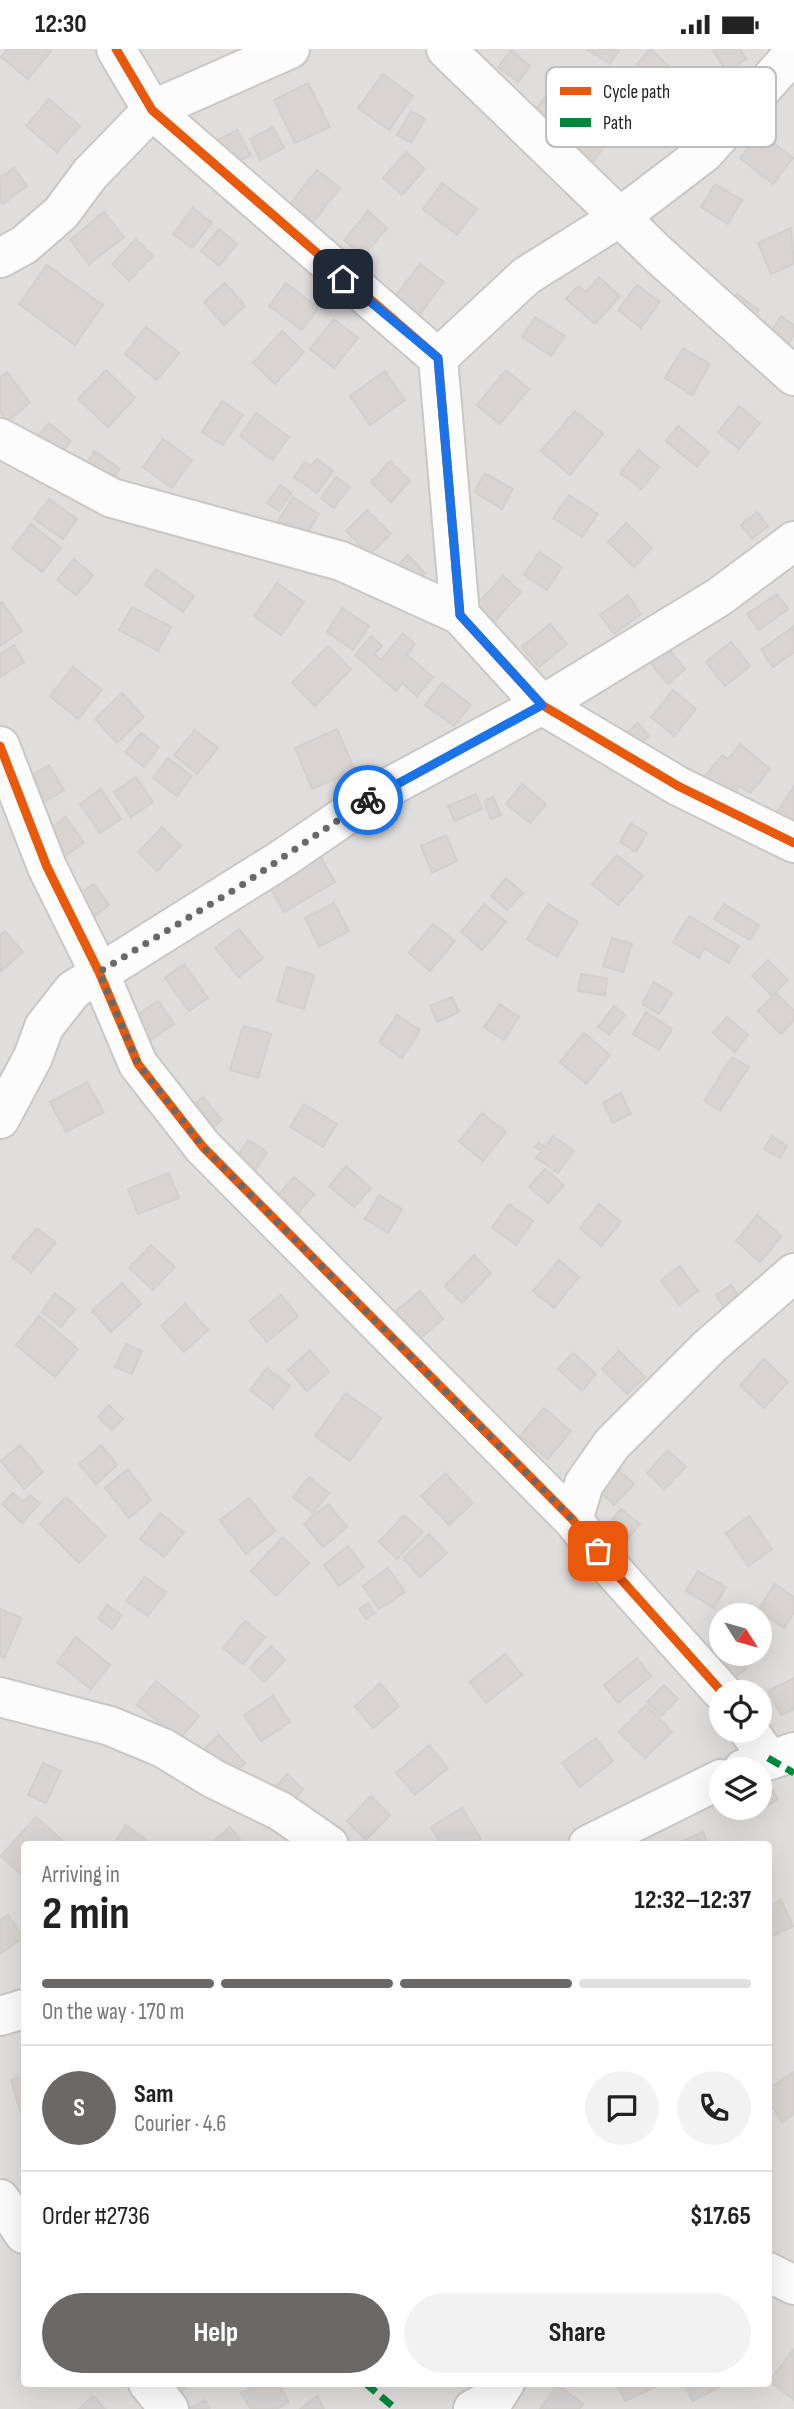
<!DOCTYPE html>
<html lang="en">
<head>
<meta charset="utf-8">
<style>
  :root { --surface:#fff; --page:#f2f2f2; --text:#222; --muted:#767676; --line:#e0e0e0; --accent:#6a6968 }
  body { margin:0; font-family:"Sofia Sans Condensed",sans-serif; background:var(--page); color:var(--text); height:100vh; display:flex; flex-direction:column; font-size:26px; white-space:nowrap }
  * { box-sizing:border-box; margin:0 }
  p { font-size:23px; color:var(--muted) }
  .icon { flex:none; width:38px; height:38px; fill:none; stroke:currentColor; stroke-width:2; stroke-linecap:round; stroke-linejoin:round }
  .map { position:relative; flex:1; overflow:hidden }
  .details { position:absolute; left:21px; top:1792px; width:751px; height:546px; display:flex; flex-direction:column; background:var(--surface); border-radius:7px; box-shadow:0 7px 28px #0002 }
  .details>* { flex:none }
  .needle { width:46px; rotate:127deg }
  .tools { position:absolute; left:709px; top:1554px; display:grid; gap:14px }
  .tools a { display:grid; place-items:center; width:63px; height:63px; border-radius:50%; background:var(--surface); box-shadow:0 7px 28px #0002; font-size:35px }
  .pin { position:absolute; display:grid; place-items:center; width:60px; height:60px; color:#fff; margin:-30px; border-radius:14px; box-shadow:0 4px 10px #0006 }
  .courier { position:absolute; display:grid; place-items:center; width:70px; height:70px; margin:-35px; border:5px solid #1a73e8; border-radius:50%; background:#fff; color:#222; box-shadow:0 2px 9px #0007 }
  .headline em { font-style:normal; font-weight:700 }
  .headline div { display:flex; flex-direction:column-reverse }
  .headline { display:flex; align-items:center; justify-content:space-between; height:119px; padding:0 21px }
  h1 { font-size:46px; font-weight:700; line-height:52px }
  .bar { display:grid; grid-template-columns:repeat(4,1fr); gap:10px 7px; align-content:center; height:84px; padding:0 21px }
  .bar i { height:9px; border-radius:5px; background:var(--line) }
  .bar .current { background:var(--accent) }
  .bar p { grid-column:span 4 }
  .line { display:flex; align-items:center; gap:18px; padding:0 21px; border-top:2px solid var(--line) }
  .line div { flex:1 }
  .round { display:grid; place-items:center; flex:none; width:74px; height:74px; border-radius:37px; background:var(--page) }
  .button { display:flex; gap:14px; margin-top:auto; padding:14px 21px }
  .button a { flex:1; height:80px; border-radius:42px; background:var(--accent); color:#fff; font-size:28px; font-weight:700; line-height:80px; text-align:center }
  .button a+a { background:var(--page); color:var(--text) }
  .status { display:flex; justify-content:space-between; align-items:center; height:49px; padding:0 35px; background:var(--surface); direction:ltr }
  .status svg { height:19px; fill:currentColor }
  .map>svg:first-child { display:block }
  .residential { fill:#dfdedc; fill-rule:evenodd }
  .building { fill:#d7d4d2; stroke:#d3d0cc; stroke-width:2 }
  .lines { fill:none; stroke-linecap:round; stroke-linejoin:round }
  .minor-casing { stroke:#c9c8c7; stroke-width:42 }
  .minor { stroke:#fdfcfc; stroke-width:38 }
  .quiet { stroke:#00873e; stroke-width:7; stroke-dasharray:14 7; stroke-linecap:butt }
  .cycleway-casing { stroke:#fff; stroke-width:13 }
  .cycleway { stroke:#e8590c; stroke-width:9 }
  .done { stroke:#6a6968; stroke-width:7; stroke-dasharray:0 12.6 }
  .route { stroke:#1a73e8; stroke-width:9 }
  .key { fill:#fff; stroke:#bdbdbd; stroke-width:2 }
  .key-label { font-size:19px; fill:#222 }
</style>
</head>
<body>
<div class="status"><b>12:30</b><svg viewBox="0 0 49 12"><path d="M0 12V9h3v3zM5 12V6h3v6zM10 12V3h3v9zM15 12V0h3v12zM26 1h20v11H26zM47 4h2v5h-2z"/></svg></div>
<div class="map">
<svg width="794" height="2360" viewBox="0 0 794 2360">
  <rect width="100%" height="100%" fill="#f0eeeb"/>
  <path class="residential" d="M 0,0 L 794,0 L 794,2360 L 0,2360 ZM 721,1566 L 760,1566 L 760,1605 L 721,1605 ZM 721,1643 L 760,1643 L 760,1682 L 721,1682 ZM 721,1720 L 760,1720 L 760,1759 L 721,1759 ZM 24,1796 L 768,1796 L 768,2334 L 24,2334 Z"/>
  <path class="building" d="M 7,0 L 47,0 L 51,2 L 28,30 L 1,8 Z
    M 586,0 L 620,0 L 610,15 Z
    M 650,0 L 668,16 L 656,31 L 637,15 Z
    M 712,0 L 740,0 L 746,10 L 727,23 Z
    M 511,1 L 530,17 L 518,33 L 498,18 Z
    M 383,25 L 413,47 L 389,81 L 358,59 Z
    M 308,34 L 330,78 L 295,94 L 274,51 Z
    M 546,47 L 574,66 L 559,86 L 532,66 Z
    M 49,50 L 80,77 L 57,103 L 26,77 Z
    M 411,62 L 425,70 L 411,94 L 397,86 Z
    M 578,73 L 606,95 L 590,117 L 561,94 Z
    M 273,78 L 284,99 L 260,111 L 250,90 Z
    M 237,81 L 251,106 L 220,122 L 206,97 Z
    M 760,84 L 793,109 L 773,135 L 740,109 Z
    M 406,103 L 425,120 L 402,146 L 383,129 Z
    M 14,119 L 27,137 L 3,155 L 0,151 L 0,129 Z
    M 317,121 L 340,139 L 309,178 L 286,160 Z
    M 442,134 L 477,160 L 457,186 L 423,160 Z
    M 715,135 L 742,151 L 728,175 L 701,158 Z
    M 193,159 L 212,174 L 192,199 L 173,185 Z
    M 368,162 L 387,179 L 363,207 L 344,191 Z
    M 104,163 L 124,188 L 89,215 L 70,191 Z
    M 791,179 L 794,215 L 771,225 L 758,194 Z
    M 219,180 L 237,195 L 219,217 L 201,202 Z
    M 136,190 L 153,207 L 129,231 L 112,215 Z
    M 420,215 L 444,233 L 419,266 L 395,248 Z
    M 47,216 L 103,256 L 75,296 L 19,255 Z
    M 599,228 L 620,247 L 595,275 L 566,250 L 578,237 L 586,243 Z
    M 225,234 L 245,257 L 224,276 L 204,253 Z
    M 286,234 L 318,259 L 302,281 L 269,257 Z
    M 637,236 L 660,253 L 641,279 L 618,261 Z
    M 737,245 L 759,261 L 744,283 L 722,268 Z
    M 781,267 L 794,276 L 794,285 L 788,296 L 770,285 Z
    M 535,268 L 565,287 L 551,307 L 522,288 Z
    M 334,270 L 358,289 L 334,319 L 310,300 Z
    M 146,278 L 179,304 L 157,331 L 125,305 Z
    M 282,282 L 304,303 L 275,335 L 253,314 Z
    M 683,299 L 710,315 L 692,346 L 665,329 Z
    M 106,321 L 135,349 L 108,378 L 78,350 Z
    M 506,321 L 529,340 L 500,375 L 477,356 Z
    M 385,322 L 405,351 L 370,376 L 350,347 Z
    M 7,323 L 30,354 L 7,372 L 0,363 L 0,328 Z
    M 222,352 L 243,366 L 223,396 L 202,383 Z
    M 739,357 L 760,374 L 739,400 L 718,383 Z
    M 575,362 L 603,385 L 570,426 L 541,402 Z
    M 256,364 L 289,388 L 272,411 L 240,387 Z
    M 49,374 L 71,392 L 56,411 L 33,393 Z
    M 678,377 L 709,403 L 697,418 L 666,392 Z
    M 163,390 L 192,411 L 172,439 L 143,418 Z
    M 639,401 L 659,418 L 641,440 L 620,424 Z
    M 95,402 L 120,420 L 105,441 L 80,424 Z
    M 317,410 L 333,422 L 317,444 L 294,428 L 305,413 L 311,417 Z
    M 390,412 L 410,432 L 391,453 L 371,433 Z
    M 485,424 L 513,440 L 502,460 L 474,443 Z
    M 336,428 L 350,438 L 334,459 L 321,449 Z
    M 280,436 L 291,444 L 279,462 L 267,454 Z
    M 569,446 L 598,465 L 582,488 L 553,469 Z
    M 293,448 L 319,465 L 304,489 L 278,472 Z
    M 49,450 L 77,470 L 63,490 L 34,470 Z
    M 367,461 L 391,485 L 369,506 L 346,482 Z
    M 757,463 L 768,477 L 752,490 L 741,476 Z
    M 626,474 L 652,499 L 634,518 L 608,493 Z
    M 31,475 L 61,499 L 42,523 L 12,499 Z
    M 539,503 L 562,518 L 547,541 L 524,526 Z
    M 408,506 L 425,524 L 405,543 L 388,526 Z
    M 74,510 L 93,526 L 76,546 L 57,531 Z
    M 156,520 L 194,547 L 183,563 L 145,536 Z
    M 503,527 L 521,543 L 494,573 L 476,556 Z
    M 277,534 L 304,553 L 281,586 L 254,567 Z
    M 777,545 L 788,560 L 759,581 L 747,565 Z
    M 628,546 L 641,565 L 614,585 L 600,566 Z
    M 2,553 L 22,582 L 0,597 L 0,554 Z
    M 132,558 L 171,578 L 158,602 L 119,581 Z
    M 342,559 L 369,577 L 353,601 L 327,583 Z
    M 550,575 L 567,595 L 539,618 L 522,598 Z
    M 794,577 L 794,603 L 773,618 L 761,601 Z
    M 403,584 L 415,595 L 407,606 L 433,628 L 417,647 L 402,634 L 396,642 L 355,606 L 371,587 L 382,597 L 374,605 L 381,611 Z
    M 731,593 L 750,617 L 725,637 L 706,613 Z
    M 14,596 L 24,613 L 0,628 L 0,605 Z
    M 328,597 L 351,620 L 315,657 L 292,634 Z
    M 667,598 L 685,620 L 668,635 L 649,612 Z
    M 73,618 L 102,641 L 78,670 L 50,647 Z
    M 442,634 L 471,656 L 454,677 L 425,656 Z
    M 673,641 L 696,660 L 674,687 L 651,668 Z
    M 122,644 L 144,668 L 117,694 L 95,670 Z
    M 638,674 L 649,687 L 620,712 L 609,699 Z
    M 337,680 L 355,721 L 312,740 L 295,699 Z
    M 195,681 L 218,699 L 197,725 L 174,706 Z
    M 141,684 L 159,698 L 144,718 L 125,703 Z
    M 740,695 L 770,720 L 750,744 L 740,737 L 726,755 L 700,733 L 722,706 L 728,710 Z
    M 168,709 L 192,727 L 177,747 L 153,729 Z
    M 49,716 L 64,741 L 39,756 L 25,730 Z
    M 136,728 L 153,753 L 131,768 L 114,743 Z
    M 522,735 L 546,755 L 530,774 L 506,755 Z
    M 794,737 L 794,774 L 777,763 Z
    M 101,740 L 121,770 L 100,784 L 80,755 Z
    M 476,745 L 482,760 L 455,772 L 448,757 Z
    M 493,748 L 501,766 L 491,770 L 484,753 Z
    M 66,768 L 84,793 L 63,809 L 45,783 Z
    M 631,774 L 647,784 L 636,803 L 620,793 Z
    M 162,778 L 181,797 L 157,822 L 138,803 Z
    M 446,786 L 457,812 L 432,824 L 421,797 Z
    M 313,795 L 335,833 L 284,863 L 266,831 Z
    M 617,806 L 643,827 L 618,856 L 592,835 Z
    M 506,829 L 523,844 L 507,861 L 491,847 Z
    M 94,835 L 109,856 L 85,874 L 69,852 Z
    M 334,854 L 349,882 L 319,898 L 305,869 Z
    M 484,855 L 506,873 L 482,901 L 461,883 Z
    M 548,855 L 578,873 L 557,908 L 527,890 Z
    M 724,855 L 759,876 L 750,891 L 714,870 Z
    M 689,867 L 739,897 L 729,914 L 704,899 L 699,909 L 673,893 Z
    M 433,875 L 455,892 L 430,922 L 409,904 Z
    M 239,880 L 263,909 L 239,928 L 215,899 Z
    M 5,882 L 23,903 L 1,922 L 0,886 Z
    M 612,889 L 632,895 L 623,923 L 603,917 Z
    M 768,911 L 788,931 L 772,947 L 752,927 Z
    M 184,915 L 208,949 L 189,962 L 165,929 Z
    M 287,918 L 314,926 L 304,960 L 277,952 Z
    M 581,925 L 607,929 L 605,946 L 578,942 Z
    M 654,933 L 672,944 L 659,965 L 642,955 Z
    M 776,944 L 794,962 L 794,971 L 781,985 L 758,962 Z
    M 452,948 L 459,963 L 437,973 L 430,957 Z
    M 158,952 L 174,975 L 151,991 L 135,968 Z
    M 500,955 L 519,968 L 504,991 L 484,978 Z
    M 614,957 L 625,966 L 609,986 L 598,978 Z
    M 646,963 L 672,980 L 659,1001 L 633,985 Z
    M 397,966 L 420,981 L 402,1009 L 379,993 Z
    M 727,968 L 748,986 L 735,1003 L 713,984 Z
    M 243,977 L 271,985 L 258,1029 L 230,1021 Z
    M 584,984 L 610,1006 L 586,1035 L 560,1013 Z
    M 732,1008 L 749,1018 L 720,1062 L 704,1052 Z
    M 87,1033 L 104,1063 L 66,1083 L 50,1053 Z
    M 621,1044 L 631,1065 L 613,1074 L 603,1054 Z
    M 203,1048 L 222,1071 L 197,1093 L 178,1070 Z
    M 304,1055 L 337,1075 L 323,1098 L 290,1078 Z
    M 482,1064 L 506,1083 L 483,1112 L 459,1092 Z
    M 553,1087 L 574,1102 L 558,1124 L 536,1109 L 541,1102 L 535,1098 L 538,1094 L 545,1098 Z
    M 772,1087 L 787,1097 L 780,1109 L 764,1100 Z
    M 248,1091 L 267,1103 L 248,1131 L 230,1118 Z
    M 346,1117 L 371,1139 L 354,1158 L 329,1137 Z
    M 545,1120 L 564,1136 L 548,1154 L 529,1138 Z
    M 169,1124 L 179,1149 L 138,1165 L 128,1140 Z
    M 294,1128 L 314,1145 L 294,1169 L 273,1152 Z
    M 379,1146 L 402,1160 L 388,1184 L 365,1170 Z
    M 509,1155 L 533,1172 L 516,1196 L 492,1179 Z
    M 599,1155 L 621,1173 L 601,1197 L 580,1179 Z
    M 757,1166 L 782,1187 L 760,1213 L 736,1192 Z
    M 37,1179 L 56,1194 L 31,1223 L 12,1208 Z
    M 151,1196 L 175,1218 L 153,1241 L 129,1219 Z
    M 474,1206 L 491,1224 L 462,1254 L 445,1237 Z
    M 559,1211 L 579,1228 L 554,1259 L 533,1242 Z
    M 680,1217 L 698,1242 L 679,1256 L 661,1231 Z
    M 122,1234 L 141,1255 L 111,1283 L 92,1262 Z
    M 731,1236 L 741,1250 L 726,1261 L 716,1246 Z
    M 420,1242 L 443,1270 L 411,1297 L 388,1269 Z
    M 55,1244 L 75,1260 L 61,1278 L 42,1263 Z
    M 281,1246 L 298,1267 L 267,1293 L 249,1272 Z
    M 185,1255 L 208,1281 L 184,1303 L 161,1277 Z
    M 39,1267 L 78,1300 L 55,1328 L 16,1296 Z
    M 126,1295 L 142,1302 L 132,1325 L 115,1318 Z
    M 310,1301 L 329,1323 L 307,1342 L 288,1321 Z
    M 619,1302 L 645,1328 L 627,1345 L 602,1320 Z
    M 573,1304 L 596,1325 L 582,1342 L 558,1320 Z
    M 764,1310 L 788,1333 L 764,1359 L 740,1336 Z
    M 267,1319 L 290,1337 L 273,1359 L 250,1341 Z
    M 346,1344 L 381,1369 L 350,1412 L 315,1387 Z
    M 109,1356 L 123,1370 L 112,1381 L 98,1368 Z
    M 544,1359 L 571,1382 L 548,1410 L 520,1387 Z
    M 20,1396 L 43,1423 L 24,1440 L 1,1412 Z
    M 101,1396 L 117,1416 L 96,1435 L 79,1415 Z
    M 668,1401 L 686,1418 L 664,1440 L 647,1424 Z
    M 607,1411 L 634,1435 L 614,1456 L 588,1431 Z
    M 128,1420 L 151,1451 L 129,1469 L 105,1439 Z
    M 445,1424 L 473,1454 L 449,1476 L 421,1447 Z
    M 309,1428 L 329,1444 L 313,1464 L 293,1448 Z
    M 13,1444 L 23,1453 L 30,1446 L 40,1454 L 22,1474 L 2,1455 Z
    M 66,1448 L 106,1487 L 79,1514 L 40,1475 Z
    M 249,1449 L 275,1482 L 246,1505 L 220,1471 Z
    M 328,1455 L 347,1478 L 323,1498 L 304,1475 Z
    M 621,1460 L 640,1475 L 624,1494 L 605,1479 Z
    M 160,1464 L 184,1483 L 164,1508 L 140,1490 Z
    M 404,1466 L 423,1483 L 397,1510 L 379,1493 Z
    M 749,1467 L 772,1500 L 748,1517 L 726,1484 Z
    M 429,1485 L 447,1504 L 420,1528 L 403,1509 Z
    M 283,1488 L 309,1514 L 276,1547 L 251,1522 Z
    M 348,1497 L 364,1518 L 339,1537 L 324,1516 Z
    M 388,1519 L 405,1543 L 379,1560 L 363,1537 Z
    M 698,1522 L 726,1538 L 714,1559 L 686,1542 Z
    M 145,1528 L 166,1543 L 148,1567 L 126,1552 Z
    M 775,1535 L 794,1548 L 794,1564 L 784,1579 L 758,1561 Z
    M 368,1554 L 375,1564 L 366,1570 L 359,1560 Z
    M 107,1556 L 122,1566 L 112,1580 L 98,1569 Z
    M 0,1560 L 22,1569 L 4,1609 L 0,1607 Z
    M 245,1572 L 265,1588 L 243,1615 L 223,1599 Z
    M 760,1573 L 770,1582 L 760,1595 Z
    M 76,1588 L 110,1616 L 91,1640 L 57,1613 Z
    M 271,1597 L 285,1611 L 264,1633 L 250,1619 Z
    M 505,1605 L 522,1626 L 486,1654 L 470,1633 Z
    M 730,1605 L 735,1605 L 747,1619 L 721,1640 L 707,1623 Z
    M 637,1609 L 651,1627 L 618,1654 L 604,1636 Z
    M 794,1629 L 794,1660 L 781,1666 L 768,1642 Z
    M 156,1632 L 199,1667 L 180,1690 L 137,1656 Z
    M 380,1634 L 399,1657 L 373,1679 L 355,1657 Z
    M 664,1636 L 678,1650 L 661,1667 L 647,1653 Z
    M 273,1647 L 290,1673 L 261,1692 L 244,1666 Z
    M 646,1656 L 672,1683 L 645,1709 L 619,1683 Z
    M 219,1686 L 245,1714 L 229,1729 L 203,1701 Z
    M 596,1689 L 613,1712 L 580,1738 L 562,1714 Z
    M 429,1696 L 448,1719 L 415,1746 L 396,1724 Z
    M 43,1714 L 61,1722 L 46,1754 L 28,1746 Z
    M 287,1725 L 303,1740 L 287,1759 L 270,1744 Z
    M 772,1741 L 778,1750 L 769,1756 L 763,1746 Z
    M 371,1747 L 390,1766 L 366,1791 L 347,1772 Z
    M 462,1759 L 481,1790 L 472,1796 L 442,1796 L 431,1778 Z
    M 36,1768 L 63,1792 L 60,1796 L 24,1796 L 24,1828 L 1,1807 Z
    M 126,1776 L 153,1796 L 113,1796 Z
    M 230,1778 L 244,1796 L 209,1796 Z
    M 703,1783 L 708,1796 L 679,1796 L 678,1794 Z
    M 781,1851 L 793,1877 L 768,1889 L 768,1857 Z
    M 8,1866 L 23,1889 L 0,1905 L 0,1871 Z
    M 794,2023 L 794,2065 L 782,2073 L 768,2051 L 768,2040 Z
    M 24,2027 L 24,2067 L 22,2068 L 11,2031 Z
    M 794,2300 L 794,2351 L 769,2332 Z
    M 160,2334 L 191,2334 L 173,2350 Z
    M 257,2334 L 278,2334 L 289,2353 L 277,2360 L 251,2360 L 241,2344 Z
    M 655,2334 L 656,2338 L 625,2352 L 617,2335 Z
    M 683,2334 L 724,2334 L 725,2335 L 693,2352 Z
    M 558,2336 L 583,2355 L 579,2360 L 540,2360 Z
    M 93,2347 L 105,2360 L 79,2360 Z
    M 317,2347 L 324,2360 L 300,2360 Z
    M 205,2351 L 210,2360 L 189,2360 Z"/>
  <g class="lines">
    <g class="minor-casing">
      <path id="minor" d="M 116,0 L 152,61 L 438,309 L 460,566 L 542,656 L 678,737 L 794,794
        M 446,0 L 659,206 L 794,327
        M 0,209 L 24,196 L 61,164 L 90,125 L 152,61 L 290,0
        M 438,309 L 526,227 L 620,168 L 704,104 L 794,4
        M 0,389 L 112,449 L 341,512 L 460,566
        M 0,697 L 47,818 L 99,923 L 138,1015 L 203,1098 L 573,1471 L 610,1518 L 722,1643
        M 0,1070 L 33,1008 L 44,978 L 73,941 L 282,810 L 380,743 L 542,656 L 719,548 L 794,492
        M 573,1471 L 584,1435 L 612,1395 L 710,1297 L 794,1224
        M 0,1648 L 110,1677 L 163,1699 L 214,1730 L 280,1762 L 329,1796
        M 749,1682 L 768,1709
        M 743,1720 L 794,1703
        M 588,1796 L 721,1730
        M 0,1967 L 24,1960
        M 0,2150 L 24,2185
        M 768,2223 L 794,2236
        M 148,2334 L 169,2360
        M 473,2360 L 496,2348 L 505,2334"/>
    </g>
    <use href="#minor" class="minor"/>
    <path class="quiet" d="M 768,1709 L 794,1724
      M 365,2334 L 396,2360"/>
    <g class="cycleway-casing">
      <path id="cycleway" d="M 116,0 L 152,61 L 438,309 L 460,566 L 542,656 L 678,737 L 794,794
        M 0,697 L 47,818 L 99,923 L 138,1015 L 203,1098 L 573,1471 L 610,1518 L 722,1643"/>
    </g>
    <use href="#cycleway" class="cycleway"/>
  </g>
  <g class="lines">
    <path class="done" d="M 368,751 L 242,836 L 99,923 L 138,1015 L 203,1098 L 573,1471 L 598,1502"/>
    <path class="route" d="M 343,230 L 438,309 L 460,566 L 542,656 L 368,751"/>
  </g>
  <rect x="546" y="18" width="230" height="80" rx="10" class="key"/>
  <rect x="560" y="38" width="31" height="8" fill="#e8590c"/>
  <rect x="560" y="69" width="31" height="9" fill="#00873e"/>
  <g class="key-label">
    <text x="603" y="49">Cycle path</text>
    <text x="603" y="80">Path</text>
  </g>
</svg>
<div class="tools">
<a><svg class="needle" viewBox="-14 -14 28 28"><path d="M0-13l5 13h-10z" fill="#e53935"/><path d="M0 13l5-13h-10z" fill="#767676"/></svg></a>
<a><svg class="icon" aria-label="locate" viewBox="0 0 24 24"><circle cx="12" cy="12" r="6"/><path d="M12 2v4M12 18v4M2 12h4M18 12h4"/></svg></a>
<a><svg class="icon" aria-label="layers" viewBox="0 0 24 24"><path d="M12 4l9 5-9 5-9-5zM3 14l9 5 9-5"/></svg></a>
</div>
<div class="pin" style="left:598px;top:1502px;background:#ea580c"><svg class="icon" aria-label="bag" viewBox="0 0 24 24"><path d="M5 8h14l-1 12H6zM9 8a3 3 0 0 1 6 0"/></svg></div>
<div class="pin" style="left:343px;top:230px;background:#1f2937"><svg class="icon" aria-label="home" viewBox="0 0 24 24"><path d="M3 11l9-7 9 7M6 9v11h12V9"/></svg></div>
<div class="courier" style="left:368px;top:751px"><svg class="icon" aria-label="bike" viewBox="0 0 24 24"><circle cx="6" cy="16" r="4"/><circle cx="18" cy="16" r="4"/><path d="M6 16l4-8h5l3 8M10 8l3 8H6M13 5h3"/></svg></div>
<section class="details">
<div class="headline"><div><h1>2 min</h1><p>Arriving in</p></div><em>12:32–12:37</em></div>
<div class="bar"><i class="current"></i><i class="current"></i><i class="current"></i><i></i><p>On the way · 170 m</p></div>
<div class="line" style="height:126px"><b class="round" style="background:var(--accent);color:#fff">S</b><div><b>Sam</b><p>Courier · 4.6</p></div><a class="round"><svg class="icon" aria-label="chat" viewBox="0 0 24 24"><path d="M4 5h16v11H9l-5 4z"/></svg></a><a class="round"><svg class="icon" aria-label="phone" viewBox="0 0 24 24"><path d="M5 4h4l2 5-3 2q2 4 5 5l2-3 5 2v4C11 20 4 13 5 4z"/></svg></a></div>
<div class="line" style="height:91px"><div>Order #2736</div><b>$17.65</b></div>
<div class="button"><a>Help</a><a>Share</a></div>
</section>
</div>
</body>
</html>
